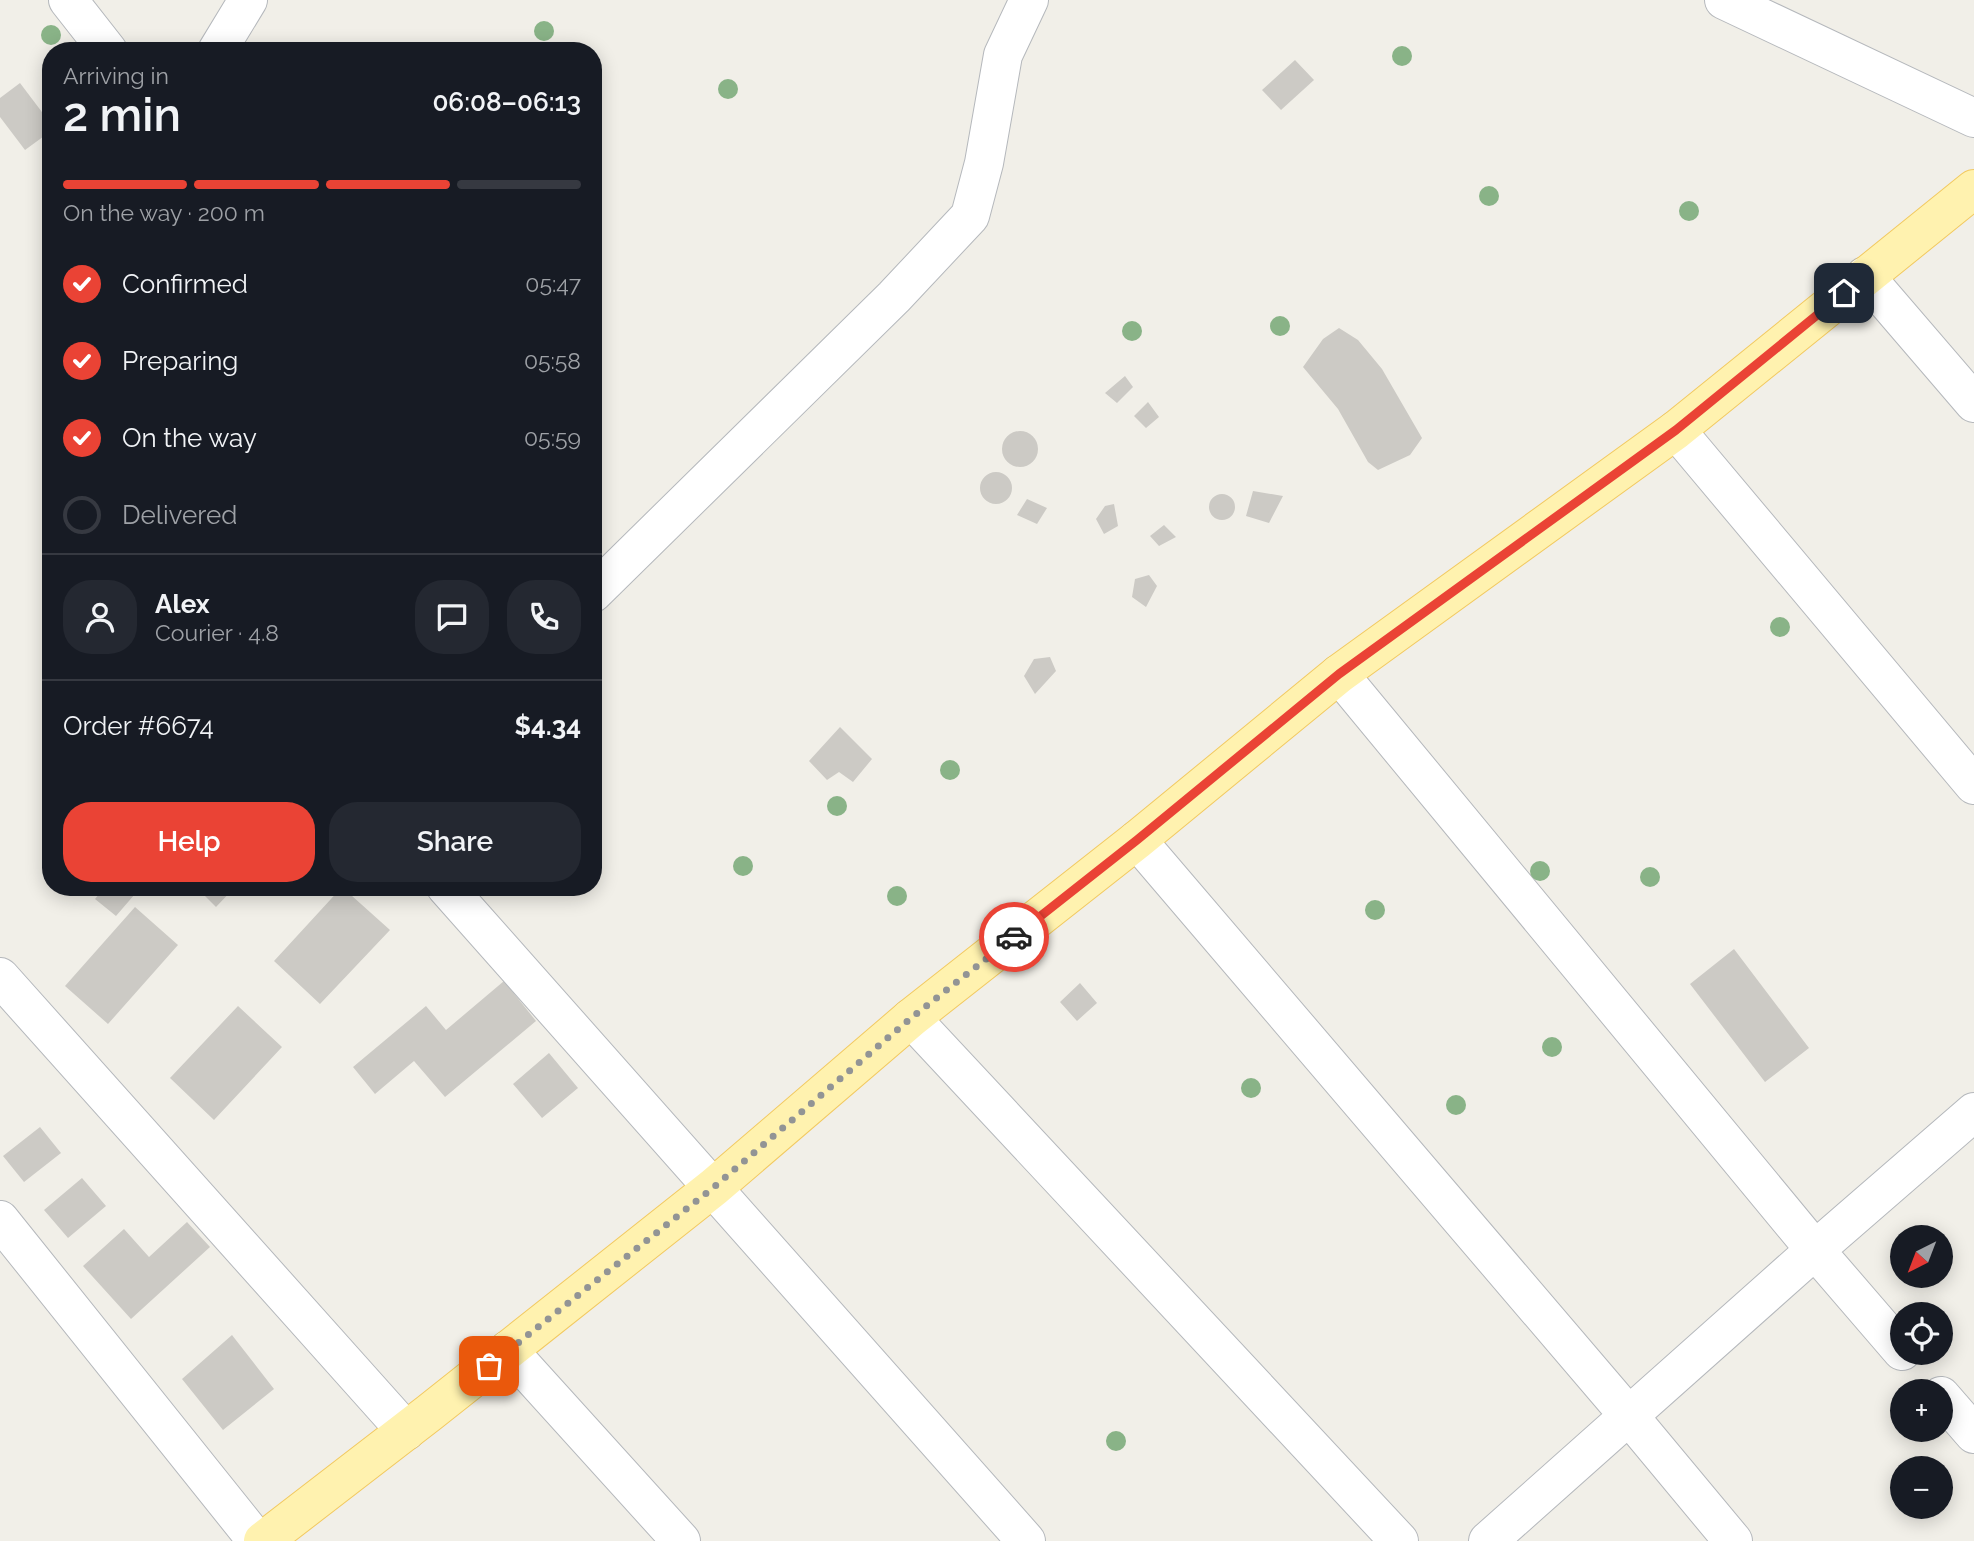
<!DOCTYPE html>
<html lang="en">
<head>
<meta charset="utf-8">
<style>
  :root { --surface:#171b24; --page:#242831; --text:#f1f3f6; --muted:#9ea1a6; --line:#363941; --accent:#ea4335 }
  body { margin:0; font-family:Raleway,sans-serif; background:var(--page); color:var(--text); height:100vh; display:flex; flex-direction:column; font-size:26px; white-space:nowrap }
  * { box-sizing:border-box; margin:0 }
  p { font-size:23px; color:var(--muted) }
  .icon { flex:none; width:38px; height:38px; fill:none; stroke:currentColor; stroke-width:2; stroke-linecap:round; stroke-linejoin:round }
  .map { position:relative; flex:1; overflow:hidden }
  .drawer { position:absolute; left:42px; top:42px; width:560px; height:854px; display:flex; flex-direction:column; background:var(--surface); border-radius:28px; box-shadow:0 4px 18px #0003 }
  .drawer>* { flex:none }
  .needle { width:46px; rotate:222deg }
  .tools { position:absolute; left:1890px; top:1225px; display:grid; gap:14px }
  .tools a { display:grid; place-items:center; width:63px; height:63px; border-radius:50%; background:var(--surface); box-shadow:0 4px 18px #0003; font-size:35px }
  .pin { position:absolute; display:grid; place-items:center; width:60px; height:60px; color:#fff; margin:-30px; border-radius:14px; box-shadow:0 4px 10px #0006 }
  .courier { position:absolute; display:grid; place-items:center; width:70px; height:70px; margin:-35px; border:5px solid #ea4335; border-radius:50%; background:#fff; color:#222; box-shadow:0 2px 9px #0007 }
  .summary em { font-style:normal; font-weight:600 }
  .summary div { display:flex; flex-direction:column-reverse }
  .summary { display:flex; align-items:center; justify-content:space-between; height:119px; padding:0 21px }
  h1 { font-size:46px; font-weight:600; line-height:52px }
  .bar { display:grid; grid-template-columns:repeat(4,1fr); gap:10px 7px; align-content:center; height:84px; padding:0 21px }
  .bar i { height:9px; border-radius:5px; background:var(--line) }
  .bar .current { background:var(--accent) }
  .bar p { grid-column:span 4 }
  .line { display:flex; align-items:center; gap:18px; padding:0 21px; border-top:2px solid var(--line) }
  .line div { flex:1 }
  .round { display:grid; place-items:center; flex:none; width:74px; height:74px; border-radius:28px; background:var(--page) }
  ol { padding:0 21px; list-style:none }
  li { display:flex; align-items:center; gap:21px; height:77px }
  li p { margin-inline-start:auto }
  li .icon { padding:7px; border-radius:50%; background:var(--accent); color:#fff; stroke-width:4 }
  li:last-child { color:var(--muted) }
  li i { width:38px; height:38px; border:4px solid var(--line); border-radius:50% }
  .action { display:flex; gap:14px; margin-top:auto; padding:14px 21px }
  .action a { flex:1; height:80px; border-radius:28px; background:var(--accent); color:#fff; font-size:28px; font-weight:600; line-height:80px; text-align:center }
  .action a+a { background:var(--page); color:var(--text) }
  .map>svg:first-child { display:block }
  .building { fill:#cccac5 }
  .lines { fill:none; stroke-linecap:round; stroke-linejoin:round }
  .minor-casing { stroke:#b5b8bc; stroke-width:40 }
  .primary-casing { stroke:#f2c960; stroke-width:40 }
  .minor { stroke:#fff; stroke-width:38 }
  .primary { stroke:#fff2af; stroke-width:38 }
  .tree { fill:#89b387 }
  .done { stroke:#929495; stroke-width:7; stroke-dasharray:0 12.6 }
  .route { stroke:#ea4335; stroke-width:9 }
</style>
</head>
<body>
<div class="map">
<svg width="1974" height="1541" viewBox="0 0 1974 1541">
  <rect width="100%" height="100%" fill="#f1efe8"/>
  <path class="building" d="M 1295,60 L 1314,80 L 1281,110 L 1262,90 Z
    M 20,83 L 51,124 L 51,131 L 25,150 L 0,117 L 0,98 Z
    M 1339,328 L 1358,340 L 1382,369 L 1422,438 L 1410,455 L 1378,470 L 1368,462 L 1338,409 L 1303,367 L 1323,339 Z
    M 1125,376 L 1133,387 L 1117,403 L 1105,393 Z
    M 1148,402 L 1159,417 L 1146,428 L 1134,416 Z
    M1002 449a18 18 0 1 1 36 0a18 18 0 1 1-36 0Z
    M980 488a16 16 0 1 1 32 0a16 16 0 1 1-32 0Z
    M 1253,491 L 1283,496 L 1269,523 L 1246,516 Z
    M1209 507a13 13 0 1 1 26 0a13 13 0 1 1-26 0Z
    M 1027,499 L 1047,508 L 1037,524 L 1017,515 Z
    M 1114,504 L 1118,526 L 1104,534 L 1096,519 L 1105,506 Z
    M 1164,525 L 1176,537 L 1159,546 L 1150,536 Z
    M 1149,575 L 1157,586 L 1146,607 L 1132,597 L 1135,579 Z
    M 1050,657 L 1056,671 L 1035,694 L 1024,676 L 1034,659 Z
    M 840,727 L 872,759 L 853,782 L 839,772 L 827,780 L 809,761 Z
    M 105,887 L 141,887 L 116,916 L 95,899 Z
    M 196,887 L 235,887 L 216,907 Z
    M 342,887 L 390,930 L 320,1004 L 274,961 Z
    M 135,907 L 178,945 L 108,1024 L 65,986 Z
    M 1734,949 L 1809,1048 L 1765,1082 L 1690,984 Z
    M 504,981 L 536,1021 L 445,1097 L 414,1061 L 375,1094 L 353,1067 L 426,1006 L 446,1030 Z
    M 1080,983 L 1097,1003 L 1077,1021 L 1060,1002 Z
    M 238,1006 L 282,1047 L 214,1120 L 170,1078 Z
    M 549,1053 L 578,1088 L 542,1118 L 513,1084 Z
    M 40,1127 L 61,1153 L 24,1182 L 3,1156 Z
    M 82,1178 L 106,1206 L 68,1238 L 44,1210 Z
    M 187,1222 L 210,1247 L 131,1319 L 83,1266 L 124,1229 L 149,1257 Z
    M 232,1335 L 274,1389 L 223,1430 L 182,1379 Z"/>
  <g class="lines">
    <g class="minor-casing">
      <path id="minor" d="M 68,0 L 108,51
        M 1724,0 L 1974,118
        M 217,51 L 248,0
        M 1865,276 L 1974,403
        M 1676,430 L 1974,785
        M 593,593 L 894,297 L 970,216 L 984,163 L 1003,55 L 1029,0
        M 1339,674 L 1815,1250 L 1902,1351
        M 1137,840 L 1629,1416 L 1733,1541
        M 446,887 L 1026,1541
        M 0,977 L 406,1431
        M 911,1018 L 1399,1541
        M 0,1220 L 257,1541
        M 508,1350 L 681,1541
        M 1941,1396 L 1974,1434
        M 1488,1541 L 1815,1250 L 1974,1112"/>
    </g>
    <g class="primary-casing">
      <path id="primary" d="M 263,1541 L 429,1413 L 714,1187 L 911,1018 L 1137,840 L 1339,674 L 1676,430 L 1974,189"/>
    </g>
    <use href="#minor" class="minor"/>
    <use href="#primary" class="primary"/>
  </g>
  <g class="tree">
    <circle cx="544" cy="31" r="10"/>
    <circle cx="51" cy="35" r="10"/>
    <circle cx="1402" cy="56" r="10"/>
    <circle cx="728" cy="89" r="10"/>
    <circle cx="1489" cy="196" r="10"/>
    <circle cx="1689" cy="211" r="10"/>
    <circle cx="1280" cy="326" r="10"/>
    <circle cx="1132" cy="331" r="10"/>
    <circle cx="1780" cy="627" r="10"/>
    <circle cx="950" cy="770" r="10"/>
    <circle cx="837" cy="806" r="10"/>
    <circle cx="743" cy="866" r="10"/>
    <circle cx="1540" cy="871" r="10"/>
    <circle cx="1650" cy="877" r="10"/>
    <circle cx="897" cy="896" r="10"/>
    <circle cx="1375" cy="910" r="10"/>
    <circle cx="1552" cy="1047" r="10"/>
    <circle cx="1251" cy="1088" r="10"/>
    <circle cx="1456" cy="1105" r="10"/>
    <circle cx="1116" cy="1441" r="10"/>
  </g>
  <g class="lines">
    <path class="done" d="M 489,1366 L 714,1187 L 911,1018 L 1014,937"/>
    <path class="route" d="M 1014,937 L 1137,840 L 1339,674 L 1676,430 L 1844,293"/>
  </g>
</svg>
<div class="tools">
<a><svg class="needle" viewBox="-14 -14 28 28"><path d="M0-13l5 13h-10z" fill="#e53935"/><path d="M0 13l5-13h-10z" fill="#9ea1a6"/></svg></a>
<a><svg class="icon" aria-label="locate" viewBox="0 0 24 24"><circle cx="12" cy="12" r="6"/><path d="M12 2v4M12 18v4M2 12h4M18 12h4"/></svg></a>
<a>+</a>
<a>−</a>
</div>
<div class="pin" style="left:489px;top:1366px;background:#ea580c"><svg class="icon" aria-label="bag" viewBox="0 0 24 24"><path d="M5 8h14l-1 12H6zM9 8a3 3 0 0 1 6 0"/></svg></div>
<div class="pin" style="left:1844px;top:293px;background:#1f2937"><svg class="icon" aria-label="home" viewBox="0 0 24 24"><path d="M3 11l9-7 9 7M6 9v11h12V9"/></svg></div>
<div class="courier" style="left:1014px;top:937px"><svg class="icon" aria-label="car" viewBox="0 0 24 24"><path d="M5 17H2v-5l4-1 3-4h7l3 4 3 1v5h-3M9 17h6M6 11h13"/><circle cx="7" cy="17" r="2"/><circle cx="17" cy="17" r="2"/></svg></div>
<section class="drawer">
<div class="summary"><div><h1>2 min</h1><p>Arriving in</p></div><em>06:08–06:13</em></div>
<div class="bar"><i class="current"></i><i class="current"></i><i class="current"></i><i></i><p>On the way · 200 m</p></div>
<ol>
<li><svg class="icon" aria-label="check" viewBox="0 0 24 24"><path d="M5 12l5 5 9-10"/></svg>Confirmed<p>05:47</p></li>
<li><svg class="icon" aria-label="check" viewBox="0 0 24 24"><path d="M5 12l5 5 9-10"/></svg>Preparing<p>05:58</p></li>
<li><svg class="icon" aria-label="check" viewBox="0 0 24 24"><path d="M5 12l5 5 9-10"/></svg>On the way<p>05:59</p></li>
<li><i></i>Delivered</li>
</ol>
<div class="line" style="height:126px"><a class="round"><svg class="icon" aria-label="person" viewBox="0 0 24 24"><circle cx="12" cy="8" r="4"/><path d="M4 21q1-7 8-7t8 7"/></svg></a><div><b>Alex</b><p>Courier · 4.8</p></div><a class="round"><svg class="icon" aria-label="chat" viewBox="0 0 24 24"><path d="M4 5h16v11H9l-5 4z"/></svg></a><a class="round"><svg class="icon" aria-label="phone" viewBox="0 0 24 24"><path d="M5 4h4l2 5-3 2q2 4 5 5l2-3 5 2v4C11 20 4 13 5 4z"/></svg></a></div>
<div class="line" style="height:91px"><div>Order #6674</div><b>$4.34</b></div>
<div class="action"><a>Help</a><a>Share</a></div>
</section>
</div>
</body>
</html>
